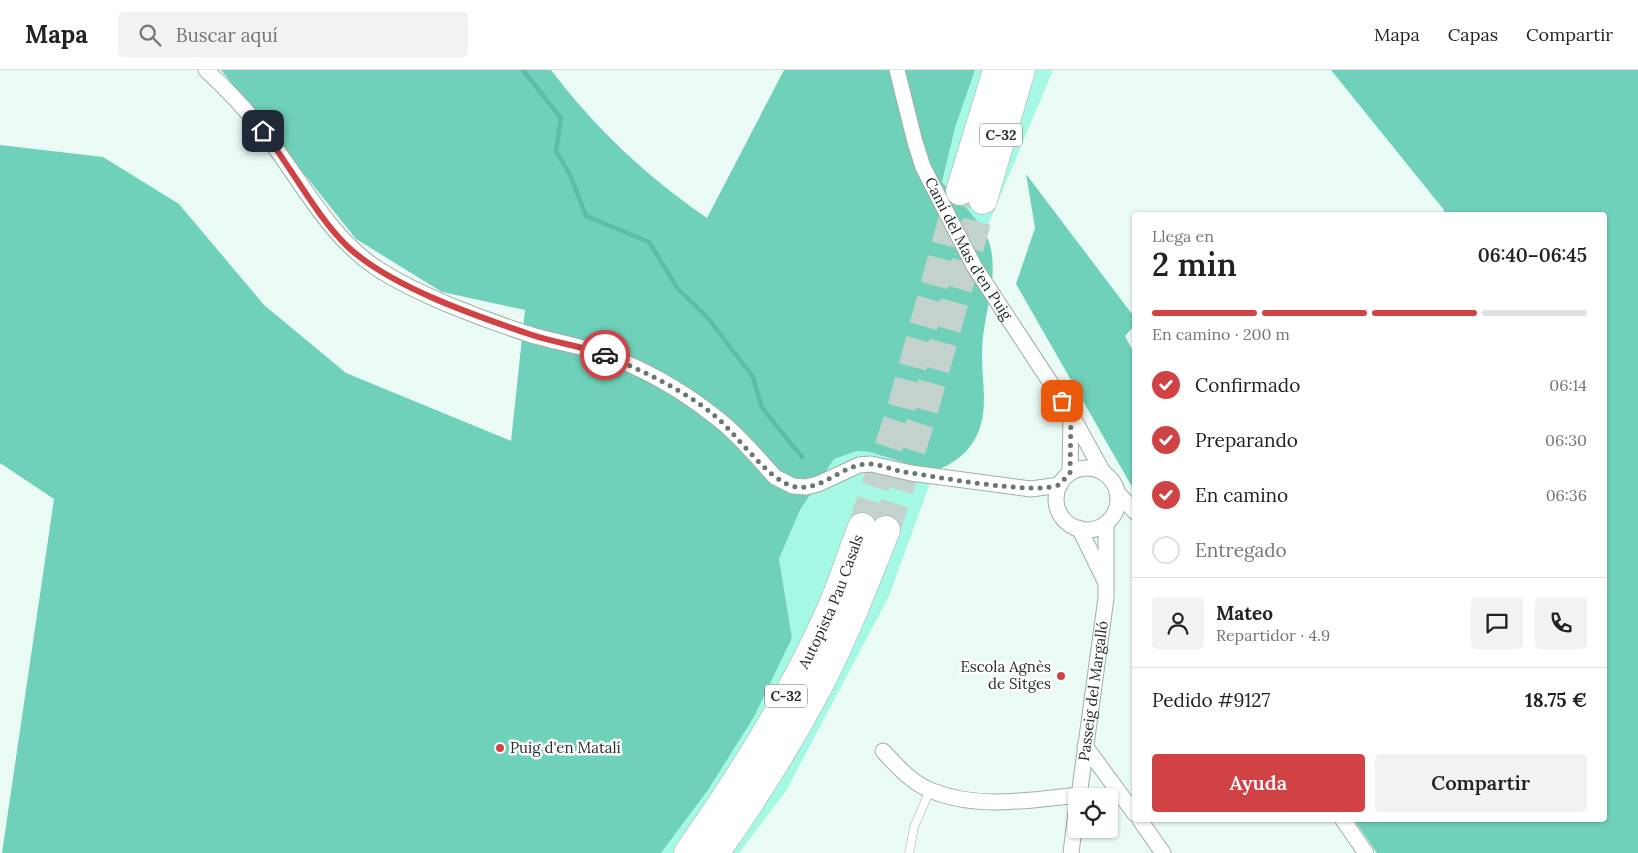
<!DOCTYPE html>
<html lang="es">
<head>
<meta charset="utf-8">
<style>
  :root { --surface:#fff; --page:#f2f2f2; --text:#222; --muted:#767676; --line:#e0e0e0; --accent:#d14245 }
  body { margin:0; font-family:Lora,serif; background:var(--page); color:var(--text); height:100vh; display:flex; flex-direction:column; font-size:19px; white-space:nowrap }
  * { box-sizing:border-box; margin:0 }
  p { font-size:16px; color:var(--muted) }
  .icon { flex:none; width:28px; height:28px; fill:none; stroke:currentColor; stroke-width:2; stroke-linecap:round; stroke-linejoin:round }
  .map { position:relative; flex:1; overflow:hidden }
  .sheet { position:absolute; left:1132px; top:142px; width:475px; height:610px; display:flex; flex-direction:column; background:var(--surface); border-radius:5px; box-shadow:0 1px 4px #0004 }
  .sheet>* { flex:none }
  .buttons { position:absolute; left:1068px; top:718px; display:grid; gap:10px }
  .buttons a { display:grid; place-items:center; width:50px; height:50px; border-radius:5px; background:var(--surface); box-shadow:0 1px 4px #0004; font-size:25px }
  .pin { position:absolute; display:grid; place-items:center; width:42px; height:42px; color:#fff; margin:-21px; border-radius:10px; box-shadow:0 2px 8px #0006 }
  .courier { position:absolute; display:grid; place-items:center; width:50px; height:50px; margin:-25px; border:4px solid #d14245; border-radius:50%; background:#fff; color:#222; box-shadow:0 1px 6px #0007 }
  .overview em { font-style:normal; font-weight:600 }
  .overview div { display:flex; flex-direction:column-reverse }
  .overview { display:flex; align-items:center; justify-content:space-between; height:85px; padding:0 20px }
  h1 { font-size:32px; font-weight:600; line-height:38px }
  .bar { display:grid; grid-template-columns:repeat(4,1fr); gap:8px 5px; align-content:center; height:60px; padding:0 20px }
  .bar i { height:6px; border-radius:4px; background:var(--line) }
  .bar .on { background:var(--accent) }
  .bar p { grid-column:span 4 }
  .line { display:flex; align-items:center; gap:12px; padding:0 20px; border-top:1px solid var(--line) }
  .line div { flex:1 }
  .round { display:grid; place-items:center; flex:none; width:52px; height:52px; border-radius:5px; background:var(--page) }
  ol { padding:0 20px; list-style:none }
  li { display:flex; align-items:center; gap:15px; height:55px }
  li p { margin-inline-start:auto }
  li .icon { padding:5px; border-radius:50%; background:var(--accent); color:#fff; stroke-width:4 }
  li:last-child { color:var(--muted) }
  li i { width:28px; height:28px; border:2px solid var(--line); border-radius:50% }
  .primary-button { display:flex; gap:10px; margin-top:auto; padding:10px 20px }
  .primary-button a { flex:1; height:58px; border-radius:5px; background:var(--accent); color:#fff; font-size:20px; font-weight:600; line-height:58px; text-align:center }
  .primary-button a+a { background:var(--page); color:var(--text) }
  header { display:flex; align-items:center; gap:30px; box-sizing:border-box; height:70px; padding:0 25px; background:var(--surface); border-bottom:1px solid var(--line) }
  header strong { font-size:24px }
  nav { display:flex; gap:28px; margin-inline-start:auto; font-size:18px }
  .search { width:350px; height:45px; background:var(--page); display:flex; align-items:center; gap:12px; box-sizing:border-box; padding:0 18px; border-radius:5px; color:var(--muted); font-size:19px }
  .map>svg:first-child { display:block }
  .green { fill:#a5f8e3 }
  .forest { fill:#70d1ba }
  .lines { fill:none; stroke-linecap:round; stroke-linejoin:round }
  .stream { stroke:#5dbea8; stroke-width:4.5 }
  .highway-tunnel { stroke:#c3d2cd; stroke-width:28; stroke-dasharray:28 14; stroke-linecap:butt }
  .lane-casing { stroke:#9fafaa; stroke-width:9 }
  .street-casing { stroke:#9fafaa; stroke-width:17 }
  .highway-casing { stroke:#9fafaa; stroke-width:29 }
  .lane { stroke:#fff; stroke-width:8 }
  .street { stroke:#fff; stroke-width:15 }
  .highway { stroke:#fff; stroke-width:28 }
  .done { stroke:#6b7572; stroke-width:5; stroke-dasharray:0 9 }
  .route { stroke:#d14245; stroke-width:6 }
  .poi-dot { fill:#d14245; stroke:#fff; stroke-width:2 }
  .labels { text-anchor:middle; stroke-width:5; stroke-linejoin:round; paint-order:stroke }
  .shield { fill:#fff; stroke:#686c6b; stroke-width:1 }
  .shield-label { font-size:14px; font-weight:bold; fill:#272d2b }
  .street-label { font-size:15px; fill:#272d2b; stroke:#fff }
  .poi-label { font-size:15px; fill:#272d2b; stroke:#fff; text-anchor:end }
</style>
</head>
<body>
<header>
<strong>Mapa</strong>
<div class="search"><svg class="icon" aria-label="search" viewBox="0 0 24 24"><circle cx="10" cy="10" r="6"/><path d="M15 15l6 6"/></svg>Buscar aquí</div>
<nav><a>Mapa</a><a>Capas</a><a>Compartir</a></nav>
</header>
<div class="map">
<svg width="1638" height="783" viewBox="0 0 1638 783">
  <rect width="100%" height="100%" fill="#eafbf6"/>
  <path class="green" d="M 975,0 L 1053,0 L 985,162 L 942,112 L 955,58 Z
    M 857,381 L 870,382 L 934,402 L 889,526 L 786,721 L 739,783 L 661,783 L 708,720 L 754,647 L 792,568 L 779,489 L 800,440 L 834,389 Z"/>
  <path class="forest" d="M 221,0 L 551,0 C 595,58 647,107 707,148 L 784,0 L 975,0 L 955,58 L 942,112 C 957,129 985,154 990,175 C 999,209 983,246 982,280 C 981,309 990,340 976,367 C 966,386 953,393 934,402 L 870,382 L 857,381 L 834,389 L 800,440 L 779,489 L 792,568 L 754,647 L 708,720 L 661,783 L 2,783 L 54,429 L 0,393 L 0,75 L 103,87 L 179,134 L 264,235 L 346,303 L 511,371 L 525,240 L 442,222 L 356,169 Z
    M 1331,0 L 1638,0 L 1638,783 L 1377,783 L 1354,750 L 1605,750 L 1605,145 L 1444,145 L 1444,140 Z
    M 1026,104 L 1135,248 L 1135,255 L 1125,266 L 1135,285 L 1135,422 L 1016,214 L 1035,158 Z"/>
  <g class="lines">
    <path class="stream" d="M 523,0 L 561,48 L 556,81 L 571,107 L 586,146 L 649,172 L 678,219 L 707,247 L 753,307 L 762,338 L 802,387"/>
    <path class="highway-tunnel" d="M 862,457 L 901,339 L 960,121
      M 886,460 L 924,341 L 983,130"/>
    <g class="lane-casing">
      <path id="lane" d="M 909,783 L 914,757 L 930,720"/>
    </g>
    <g class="street-casing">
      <g id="street">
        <path d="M 206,0 C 231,23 254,48 274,76 C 305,118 331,167 375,197 C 417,225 487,251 535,266 C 557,272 579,276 601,283 C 640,297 680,319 713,345 C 736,362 755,385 775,407 L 793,416 L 806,417 L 818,414 L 859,395 L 871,394 L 911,403 L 1031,419 L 1060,415"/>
        <path id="s1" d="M 897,0 L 915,72 L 923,97 L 974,196 L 1071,344 L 1103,402"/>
        <circle cx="1087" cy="429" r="31"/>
        <path d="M 1070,403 L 1071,346"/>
        <path d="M 1117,422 L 1135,442"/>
        <path d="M 1079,458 L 1105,511"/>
        <path d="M 1085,676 L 1135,744"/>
        <path d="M 883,681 C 897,696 911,712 930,720 C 977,740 1030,730 1079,725"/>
        <path id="s2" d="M 1079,726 L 1106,528 L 1106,453"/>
        <path d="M 1140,750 L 1163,783"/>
        <path d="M 1343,750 L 1366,783"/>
        <path d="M 1071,783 L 1076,742"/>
      </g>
    </g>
    <g class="highway-casing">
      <g id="highway">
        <path d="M 960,121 L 997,0"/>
        <path d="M 983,130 L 1021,0"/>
        <path id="s3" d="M 688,783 C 743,704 795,622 834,532 C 844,508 852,482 862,457"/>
        <path d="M 715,783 C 754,728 790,671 821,611 C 846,562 866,511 886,460"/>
      </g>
    </g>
    <use href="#lane" class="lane"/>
    <use href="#street" class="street"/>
    <use href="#highway" class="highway"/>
  </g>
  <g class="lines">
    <path class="done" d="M 605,285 C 643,301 682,319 714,345 C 736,363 767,409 792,416 C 821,424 842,393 870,394 C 879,394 890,399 899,401 C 925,405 1042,427 1060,414 C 1063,412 1066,406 1070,403 L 1071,344 L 1062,331"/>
    <path class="route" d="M 263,61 C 291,97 316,146 348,177 C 391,217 476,246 532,265 C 556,273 582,276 605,285"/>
  </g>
  <g class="poi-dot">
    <circle cx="1061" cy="606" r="5"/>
    <circle cx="500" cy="678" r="5"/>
  </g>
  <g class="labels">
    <g class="shield">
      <rect x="980" y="53.5" width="42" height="23" rx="4"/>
      <rect x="765" y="614.5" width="42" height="23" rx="4"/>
    </g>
    <g class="shield-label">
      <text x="1001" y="70">C-32</text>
      <text x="786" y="631">C-32</text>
    </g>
    <g class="street-label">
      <text dy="5" stroke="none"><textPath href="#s1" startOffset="194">Camí del Mas d'en Puig</textPath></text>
      <text dy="5" stroke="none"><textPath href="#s3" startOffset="290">Autopista Pau Casals</textPath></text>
      <text dy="5" stroke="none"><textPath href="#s2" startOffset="106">Passeig del Margalló</textPath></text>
    </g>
    <g class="poi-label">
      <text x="1051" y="602">Escola Agnès<tspan x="1051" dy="17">de Sitges</tspan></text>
      <text x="510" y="683" text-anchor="start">Puig d'en Matalí</text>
    </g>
  </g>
</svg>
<div class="buttons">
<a><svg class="icon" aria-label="locate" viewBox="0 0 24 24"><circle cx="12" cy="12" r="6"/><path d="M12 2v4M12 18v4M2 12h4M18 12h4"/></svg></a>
</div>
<div class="pin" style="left:1062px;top:331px;background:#ea580c"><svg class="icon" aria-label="bag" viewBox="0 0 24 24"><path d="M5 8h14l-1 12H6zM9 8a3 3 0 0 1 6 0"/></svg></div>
<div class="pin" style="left:263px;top:61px;background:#1f2937"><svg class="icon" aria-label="home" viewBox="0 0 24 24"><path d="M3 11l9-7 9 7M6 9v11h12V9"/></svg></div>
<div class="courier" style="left:605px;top:285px"><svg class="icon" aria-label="car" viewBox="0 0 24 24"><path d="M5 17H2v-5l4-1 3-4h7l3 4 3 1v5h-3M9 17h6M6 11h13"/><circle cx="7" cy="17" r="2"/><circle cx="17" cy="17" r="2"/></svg></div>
<section class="sheet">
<div class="overview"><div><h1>2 min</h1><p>Llega en</p></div><em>06:40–06:45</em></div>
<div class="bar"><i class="on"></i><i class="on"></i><i class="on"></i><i></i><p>En camino · 200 m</p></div>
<ol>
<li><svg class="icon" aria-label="check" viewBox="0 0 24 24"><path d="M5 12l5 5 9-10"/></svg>Confirmado<p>06:14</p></li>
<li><svg class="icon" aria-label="check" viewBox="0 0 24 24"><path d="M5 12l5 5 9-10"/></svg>Preparando<p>06:30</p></li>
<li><svg class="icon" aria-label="check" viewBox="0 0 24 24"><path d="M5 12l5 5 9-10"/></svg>En camino<p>06:36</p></li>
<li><i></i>Entregado</li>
</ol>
<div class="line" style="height:90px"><a class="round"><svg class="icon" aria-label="person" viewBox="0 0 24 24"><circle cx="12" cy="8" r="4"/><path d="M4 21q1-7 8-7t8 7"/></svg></a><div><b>Mateo</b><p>Repartidor · 4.9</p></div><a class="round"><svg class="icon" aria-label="chat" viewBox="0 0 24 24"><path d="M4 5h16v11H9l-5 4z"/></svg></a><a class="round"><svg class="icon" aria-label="phone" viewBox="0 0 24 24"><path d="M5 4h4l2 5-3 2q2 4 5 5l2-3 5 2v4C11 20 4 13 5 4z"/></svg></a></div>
<div class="line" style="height:65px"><div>Pedido #9127</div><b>18.75 €</b></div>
<div class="primary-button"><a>Ayuda</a><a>Compartir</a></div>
</section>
</div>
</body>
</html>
